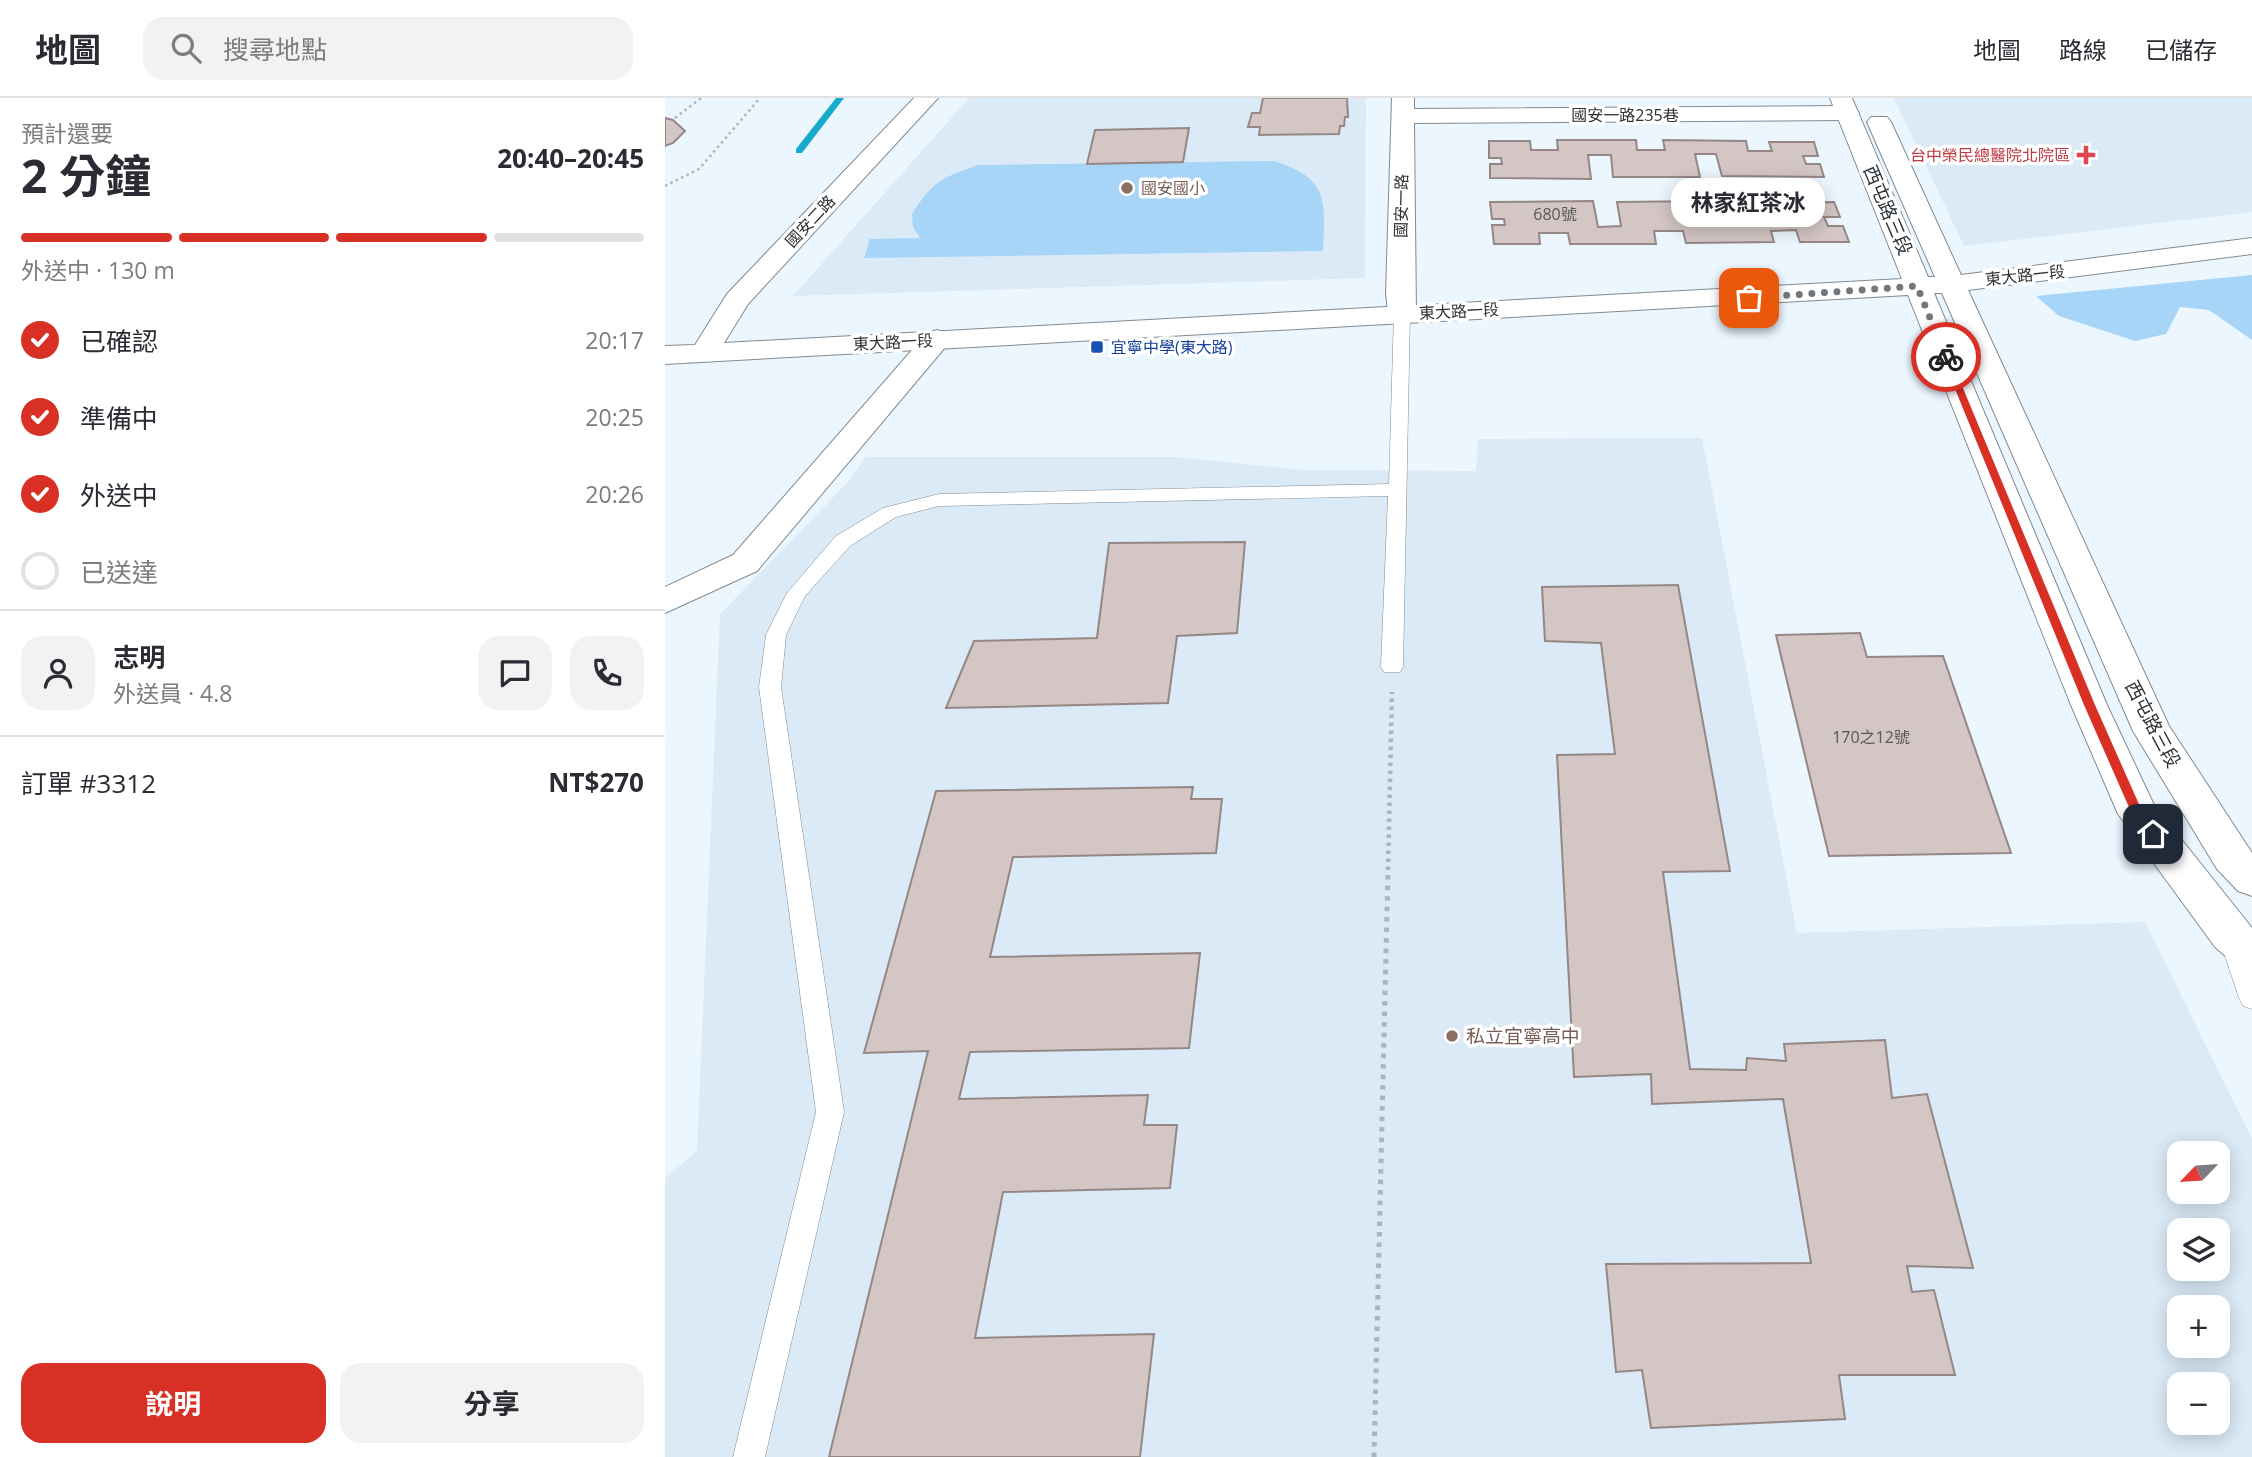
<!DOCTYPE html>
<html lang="zh-TW">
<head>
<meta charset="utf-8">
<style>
  :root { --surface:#fff; --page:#f2f2f3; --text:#2b2b33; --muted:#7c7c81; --line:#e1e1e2; --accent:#d93025 }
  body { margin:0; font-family:"Open Sans","Noto Sans TC",sans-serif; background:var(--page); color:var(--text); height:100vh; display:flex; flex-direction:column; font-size:26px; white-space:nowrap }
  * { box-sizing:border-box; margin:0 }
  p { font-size:23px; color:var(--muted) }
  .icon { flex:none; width:38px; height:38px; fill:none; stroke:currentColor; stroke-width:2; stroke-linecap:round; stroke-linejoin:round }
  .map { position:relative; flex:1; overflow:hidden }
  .sheet { display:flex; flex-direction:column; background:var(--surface); width:665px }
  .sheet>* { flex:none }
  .needle { width:46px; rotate:245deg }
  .fabs { position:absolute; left:1502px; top:1043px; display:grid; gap:14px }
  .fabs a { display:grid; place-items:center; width:63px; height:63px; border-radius:14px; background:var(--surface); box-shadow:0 4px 18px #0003; font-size:35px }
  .pin { position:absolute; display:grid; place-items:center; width:60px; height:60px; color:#fff; margin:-30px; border-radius:14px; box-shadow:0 4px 10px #0006 }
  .courier { position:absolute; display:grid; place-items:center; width:70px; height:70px; margin:-35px; border:5px solid #d93025; border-radius:50%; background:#fff; color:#222; box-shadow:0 2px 9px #0007 }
  .bubble { position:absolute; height:49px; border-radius:21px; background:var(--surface); box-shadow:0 4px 18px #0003; font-size:23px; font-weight:700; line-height:49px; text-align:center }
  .headline em { font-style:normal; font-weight:700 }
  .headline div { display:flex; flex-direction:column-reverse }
  .headline { display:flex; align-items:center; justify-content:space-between; height:119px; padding:0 21px }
  h1 { font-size:46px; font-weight:700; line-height:52px }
  .bar { display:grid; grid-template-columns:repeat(4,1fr); gap:10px 7px; align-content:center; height:84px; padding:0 21px }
  .bar i { height:9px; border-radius:5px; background:var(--line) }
  .bar .on { background:var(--accent) }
  .bar p { grid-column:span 4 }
  .line { display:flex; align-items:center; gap:18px; padding:0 21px; border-top:2px solid var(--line) }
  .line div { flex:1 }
  .round { display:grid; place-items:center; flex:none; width:74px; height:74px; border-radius:21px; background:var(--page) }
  ol { padding:0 21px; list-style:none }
  li { display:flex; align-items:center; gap:21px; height:77px }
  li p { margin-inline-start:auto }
  li .icon { padding:7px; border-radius:50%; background:var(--accent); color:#fff; stroke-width:4 }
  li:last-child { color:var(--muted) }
  li i { width:38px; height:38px; border:4px solid var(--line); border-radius:50% }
  .cta { display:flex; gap:14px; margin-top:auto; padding:14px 21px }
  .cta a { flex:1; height:80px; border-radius:21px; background:var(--accent); color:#fff; font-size:28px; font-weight:700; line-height:80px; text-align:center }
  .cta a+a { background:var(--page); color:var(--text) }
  header { display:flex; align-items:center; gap:42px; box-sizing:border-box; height:98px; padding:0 35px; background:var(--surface); border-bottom:2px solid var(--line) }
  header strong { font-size:33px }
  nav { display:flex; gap:38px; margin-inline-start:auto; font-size:24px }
  .search { width:490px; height:63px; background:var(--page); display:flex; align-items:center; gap:18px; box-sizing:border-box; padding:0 24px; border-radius:21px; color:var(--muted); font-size:26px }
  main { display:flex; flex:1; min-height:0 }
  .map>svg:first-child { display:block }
  .built { fill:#daeaf7; fill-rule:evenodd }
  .green { fill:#a7d5f8 }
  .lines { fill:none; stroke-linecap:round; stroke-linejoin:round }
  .stream { fill:#17abcb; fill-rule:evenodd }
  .building { fill:#d3c6c4; stroke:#948785; stroke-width:2 }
  .lane-casing { stroke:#818b92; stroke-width:1 }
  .street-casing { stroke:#818b92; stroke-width:2 }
  .secondary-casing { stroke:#818b92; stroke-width:2 }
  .path-far2 { stroke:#adb5bc; stroke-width:2.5; stroke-dasharray:2.5 3.5; stroke-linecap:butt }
  .path-far1 { stroke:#adb5bc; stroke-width:4.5; stroke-dasharray:3.5 4.5; stroke-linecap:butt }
  .path { stroke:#adb5bc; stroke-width:5; stroke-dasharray:4.5 6; stroke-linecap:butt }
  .lane { fill:#fff; fill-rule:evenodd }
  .street { fill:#fff; fill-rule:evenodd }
  .secondary { fill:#fff; fill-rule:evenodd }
  .route { fill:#d93025 }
  .done { stroke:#71777c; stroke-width:7; stroke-dasharray:0 12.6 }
  .health-dot { fill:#e0444e; stroke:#fff; stroke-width:2.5 }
  .education-dot { fill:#8d6e63; stroke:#fff; stroke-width:2.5 }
  .transit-dot { fill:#1a4fb4; stroke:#fff; stroke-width:2.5 }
  .labels { text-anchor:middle; stroke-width:7; stroke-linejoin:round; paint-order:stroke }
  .far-street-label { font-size:16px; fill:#2f3336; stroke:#fff }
  .far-health-label { font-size:16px; fill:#be3a42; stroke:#fff; text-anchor:end }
  .far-education-label { font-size:16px; fill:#785e54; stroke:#fff; text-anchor:start }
  .number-label { font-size:16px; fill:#58585a }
  .far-transit-label { font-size:16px; fill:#164399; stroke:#fff; text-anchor:start }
  .street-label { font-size:19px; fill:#2f3336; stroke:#fff }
  .education-label { font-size:19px; fill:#785e54; stroke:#fff; text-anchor:start }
</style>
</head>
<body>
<header>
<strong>地圖</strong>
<div class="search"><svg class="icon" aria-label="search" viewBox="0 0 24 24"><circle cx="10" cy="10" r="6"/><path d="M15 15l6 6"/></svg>搜尋地點</div>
<nav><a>地圖</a><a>路線</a><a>已儲存</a></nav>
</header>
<main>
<section class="sheet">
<div class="headline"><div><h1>2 分鐘</h1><p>預計還要</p></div><em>20:40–20:45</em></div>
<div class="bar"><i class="on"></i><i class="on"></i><i class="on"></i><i></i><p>外送中 · 130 m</p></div>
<ol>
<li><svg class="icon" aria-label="check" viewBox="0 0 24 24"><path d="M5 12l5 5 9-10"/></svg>已確認<p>20:17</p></li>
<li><svg class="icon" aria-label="check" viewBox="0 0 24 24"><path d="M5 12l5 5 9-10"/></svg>準備中<p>20:25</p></li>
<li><svg class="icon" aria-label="check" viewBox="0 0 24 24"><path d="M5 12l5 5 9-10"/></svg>外送中<p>20:26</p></li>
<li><i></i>已送達</li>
</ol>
<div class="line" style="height:126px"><a class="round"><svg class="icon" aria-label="person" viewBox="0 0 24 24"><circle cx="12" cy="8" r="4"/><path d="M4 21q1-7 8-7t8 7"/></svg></a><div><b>志明</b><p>外送員 · 4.8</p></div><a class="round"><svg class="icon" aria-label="chat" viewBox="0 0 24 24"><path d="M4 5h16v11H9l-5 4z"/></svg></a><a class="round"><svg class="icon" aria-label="phone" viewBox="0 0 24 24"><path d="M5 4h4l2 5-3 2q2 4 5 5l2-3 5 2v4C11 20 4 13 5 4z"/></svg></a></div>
<div class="line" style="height:91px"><div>訂單 #3312</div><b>NT$270</b></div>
<div class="cta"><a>說明</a><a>分享</a></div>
</section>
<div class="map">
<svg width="1587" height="1359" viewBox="0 0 1587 1359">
  <rect width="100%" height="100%" fill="#ecf6ff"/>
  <path class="built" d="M 304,0 L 701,0 L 700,180 L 128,198 Z
    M 1229,0 L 1587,0 L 1587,114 L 1299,148 Z
    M 1037,340 L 1132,835 L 1480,824 L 1587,1041 L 1587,1359 L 0,1359 L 0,1080 L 32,1053 L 55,516 L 185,382 L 201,359 L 512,359 L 638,372 L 811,373 L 813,341 ZM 1514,1055 L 1552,1055 L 1552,1094 L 1514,1094 ZM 1514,1132 L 1552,1132 L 1552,1171 L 1514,1171 ZM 1514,1209 L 1552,1209 L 1552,1248 L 1514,1248 ZM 1514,1286 L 1552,1286 L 1552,1325 L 1514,1325 Z"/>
  <path class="green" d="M 609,63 C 664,80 660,102 658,153 L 199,160 L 205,141 L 255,140 L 248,129 L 247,116 C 269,82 275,81 313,67 Z
    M 1587,177 L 1587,242 L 1544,212 L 1515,209 L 1501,236 L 1470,243 L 1394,218 L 1371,198 Z"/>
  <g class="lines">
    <path class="stream" d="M 171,0 L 179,0 L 137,55 L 131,55 L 131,51 Z"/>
  </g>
  <path class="building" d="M 598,0 L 682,0 L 683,19 L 680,19 L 679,28 L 675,28 L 674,36 L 594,37 L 595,29 L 583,29 L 587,15 L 595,15 Z
    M 0,20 L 8,22 L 20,33 L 8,45 L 0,48 Z
    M 524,30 L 518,64 L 422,66 L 430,32 Z
    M 892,42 L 971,42 L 972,52 L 1000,52 L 998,42 L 1081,43 L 1083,53 L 1107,53 L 1104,44 L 1149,44 L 1153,58 L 1138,58 L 1141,66 L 1155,66 L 1159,79 L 1057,78 L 1051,56 L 1030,56 L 1035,79 L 948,79 L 946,57 L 923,57 L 926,81 L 825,80 L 825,66 L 837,66 L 836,60 L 824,60 L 824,43 L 865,43 L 866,52 L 893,52 Z
    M 928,103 L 933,129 L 956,128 L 952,104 L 1040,103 L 1047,128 L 1071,128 L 1065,105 L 1169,104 L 1175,119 L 1159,119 L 1163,128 L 1178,128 L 1184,144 L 1135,144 L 1131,132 L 1106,133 L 1109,144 L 1021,145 L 1018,133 L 989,133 L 991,146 L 905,146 L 903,135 L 874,135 L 875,146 L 829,146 L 827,127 L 840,127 L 839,121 L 827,121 L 825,104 Z
    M 580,444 L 572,535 L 512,538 L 503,605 L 281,610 L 309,543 L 432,540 L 444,445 Z
    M 1013,487 L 1065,773 L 998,774 L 1025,971 L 1081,972 L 1082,960 L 1121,963 L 1119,946 L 1220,942 L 1227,1000 L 1262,996 L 1308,1170 L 1242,1168 L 1247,1194 L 1269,1192 L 1290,1277 L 1174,1277 L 1180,1321 L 986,1330 L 977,1272 L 951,1274 L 941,1166 L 1146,1165 L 1118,1001 L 987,1006 L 986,976 L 909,979 L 892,657 L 950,656 L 936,545 L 880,543 L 877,489 Z
    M 1195,535 L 1202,559 L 1278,558 L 1346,755 L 1164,758 L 1111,537 Z
    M 528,689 L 526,701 L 557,701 L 551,755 L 348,759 L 325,859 L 535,855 L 524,950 L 305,954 L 294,1001 L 483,997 L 479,1027 L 512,1027 L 505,1090 L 338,1094 L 310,1240 L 489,1236 L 475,1359 L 164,1359 L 263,953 L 199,955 L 271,693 Z"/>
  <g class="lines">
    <g class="lane-casing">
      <path id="lane" d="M 737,210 L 745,215 L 738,569 L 735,574 L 719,574 L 716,569 L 723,398 L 274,408 L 231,419 L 185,448 L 140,498 L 121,537 L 116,589 L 179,1014 L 100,1359 L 68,1359 L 151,1014 L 94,589 L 101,537 L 122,495 L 171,438 L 218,410 L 274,396 L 724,386 L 729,215 Z
        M 1566,830 L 1575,833 L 1587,864 L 1587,911 L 1578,908 L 1574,900 L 1554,840 L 1557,833 Z"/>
    </g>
    <g class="street-casing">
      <path id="street" d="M 727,0 L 749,0 L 749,11 L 1182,8 L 1190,10 L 1194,15 L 1190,20 L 1182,22 L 749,25 L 751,215 L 747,221 L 727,221 L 723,215 L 721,195 Z
        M 272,232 L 282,235 L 286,241 L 282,247 L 92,473 L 0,515 L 0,489 L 68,457 L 262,235 Z"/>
    </g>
    <g class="secondary-casing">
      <path id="secondary" d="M 249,0 L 273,0 L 83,206 L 59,245 L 1237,181 L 1165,0 L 1187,0 L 1263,179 L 1270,179 L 1202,24 L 1206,19 L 1222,19 L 1226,24 L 1296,177 L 1587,140 L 1587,156 L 1303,192 L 1504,628 L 1587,755 L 1587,798 L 1573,793 L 1552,771 L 1468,633 L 1277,195 L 1269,195 L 1442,607 L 1489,707 L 1587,830 L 1587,873 L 1572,868 L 1550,849 L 1453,716 L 1406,607 L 1243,197 L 0,266 L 0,248 L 30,247 L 62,196 Z"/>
    </g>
    <path class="path-far2" d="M 10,20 L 36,0
      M 0,88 L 34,71 L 95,0"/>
    <path class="path-far1" d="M 723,772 L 727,594"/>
    <path class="path" d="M 709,1359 L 723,771"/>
    <use href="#lane" class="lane"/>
    <use href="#street" class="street"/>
    <use href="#secondary" class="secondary"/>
  </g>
  <path class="route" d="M 1281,256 L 1285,259 L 1430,607 L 1477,713 L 1494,736 L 1492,739 L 1484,739 L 1467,716 L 1419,607 L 1277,259 Z"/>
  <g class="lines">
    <path class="done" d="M 1084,200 L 1252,188 L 1281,259"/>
  </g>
  <path class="health-dot" d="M1417.5 46.5h7v7h7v7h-7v7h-7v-7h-7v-7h7z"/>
  <g class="education-dot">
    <circle cx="462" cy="90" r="7"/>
    <circle cx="787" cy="938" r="7"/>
  </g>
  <rect class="transit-dot" x="425" y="242" width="14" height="14" rx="3.5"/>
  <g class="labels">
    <g class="far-street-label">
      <text x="960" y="23">國安一路235巷</text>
      <text transform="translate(736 108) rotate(-89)" y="6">國安一路</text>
      <text transform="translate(145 123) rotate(-47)" y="6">國安二路</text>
      <text transform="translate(1360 177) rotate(-6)" y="6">東大路一段</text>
      <text transform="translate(794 213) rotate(-3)" y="6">東大路一段</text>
      <text transform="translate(228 244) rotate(-3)" y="6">東大路一段</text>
    </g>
    <g class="far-health-label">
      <text x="1405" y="63">台中榮民總醫院北院區</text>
    </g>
    <g class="far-education-label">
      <text x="476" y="96">國安國小</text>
    </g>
    <g class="number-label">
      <text x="890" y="122">680號</text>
      <text x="1206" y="645">170之12號</text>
    </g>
    <g class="far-transit-label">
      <text x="446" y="255">宜寧中學(東大路)</text>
    </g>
    <g class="street-label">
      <text transform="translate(1223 112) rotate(67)" y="7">西屯路三段</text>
      <text transform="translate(1488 626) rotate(62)" y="7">西屯路三段</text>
    </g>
    <g class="education-label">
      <text x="801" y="945">私立宜寧高中</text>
    </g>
  </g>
</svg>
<div class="fabs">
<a><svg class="needle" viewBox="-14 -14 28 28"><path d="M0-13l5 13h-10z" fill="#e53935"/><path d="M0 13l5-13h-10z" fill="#7c7c81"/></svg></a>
<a><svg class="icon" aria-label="layers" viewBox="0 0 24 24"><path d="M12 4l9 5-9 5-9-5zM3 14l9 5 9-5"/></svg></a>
<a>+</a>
<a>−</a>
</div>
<div class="pin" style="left:1084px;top:200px;background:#ea580c"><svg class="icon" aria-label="bag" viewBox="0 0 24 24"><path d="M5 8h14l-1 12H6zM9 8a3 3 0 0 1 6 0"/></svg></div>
<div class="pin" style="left:1488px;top:736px;background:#1f2937"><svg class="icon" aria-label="home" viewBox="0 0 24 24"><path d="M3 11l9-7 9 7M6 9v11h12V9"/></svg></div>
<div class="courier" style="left:1281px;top:259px"><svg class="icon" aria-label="bike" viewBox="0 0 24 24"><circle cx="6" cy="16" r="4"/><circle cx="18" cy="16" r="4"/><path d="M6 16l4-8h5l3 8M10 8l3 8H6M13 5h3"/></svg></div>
<div class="bubble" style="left:1006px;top:80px;width:154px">林家紅茶冰</div>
</div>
</main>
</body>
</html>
